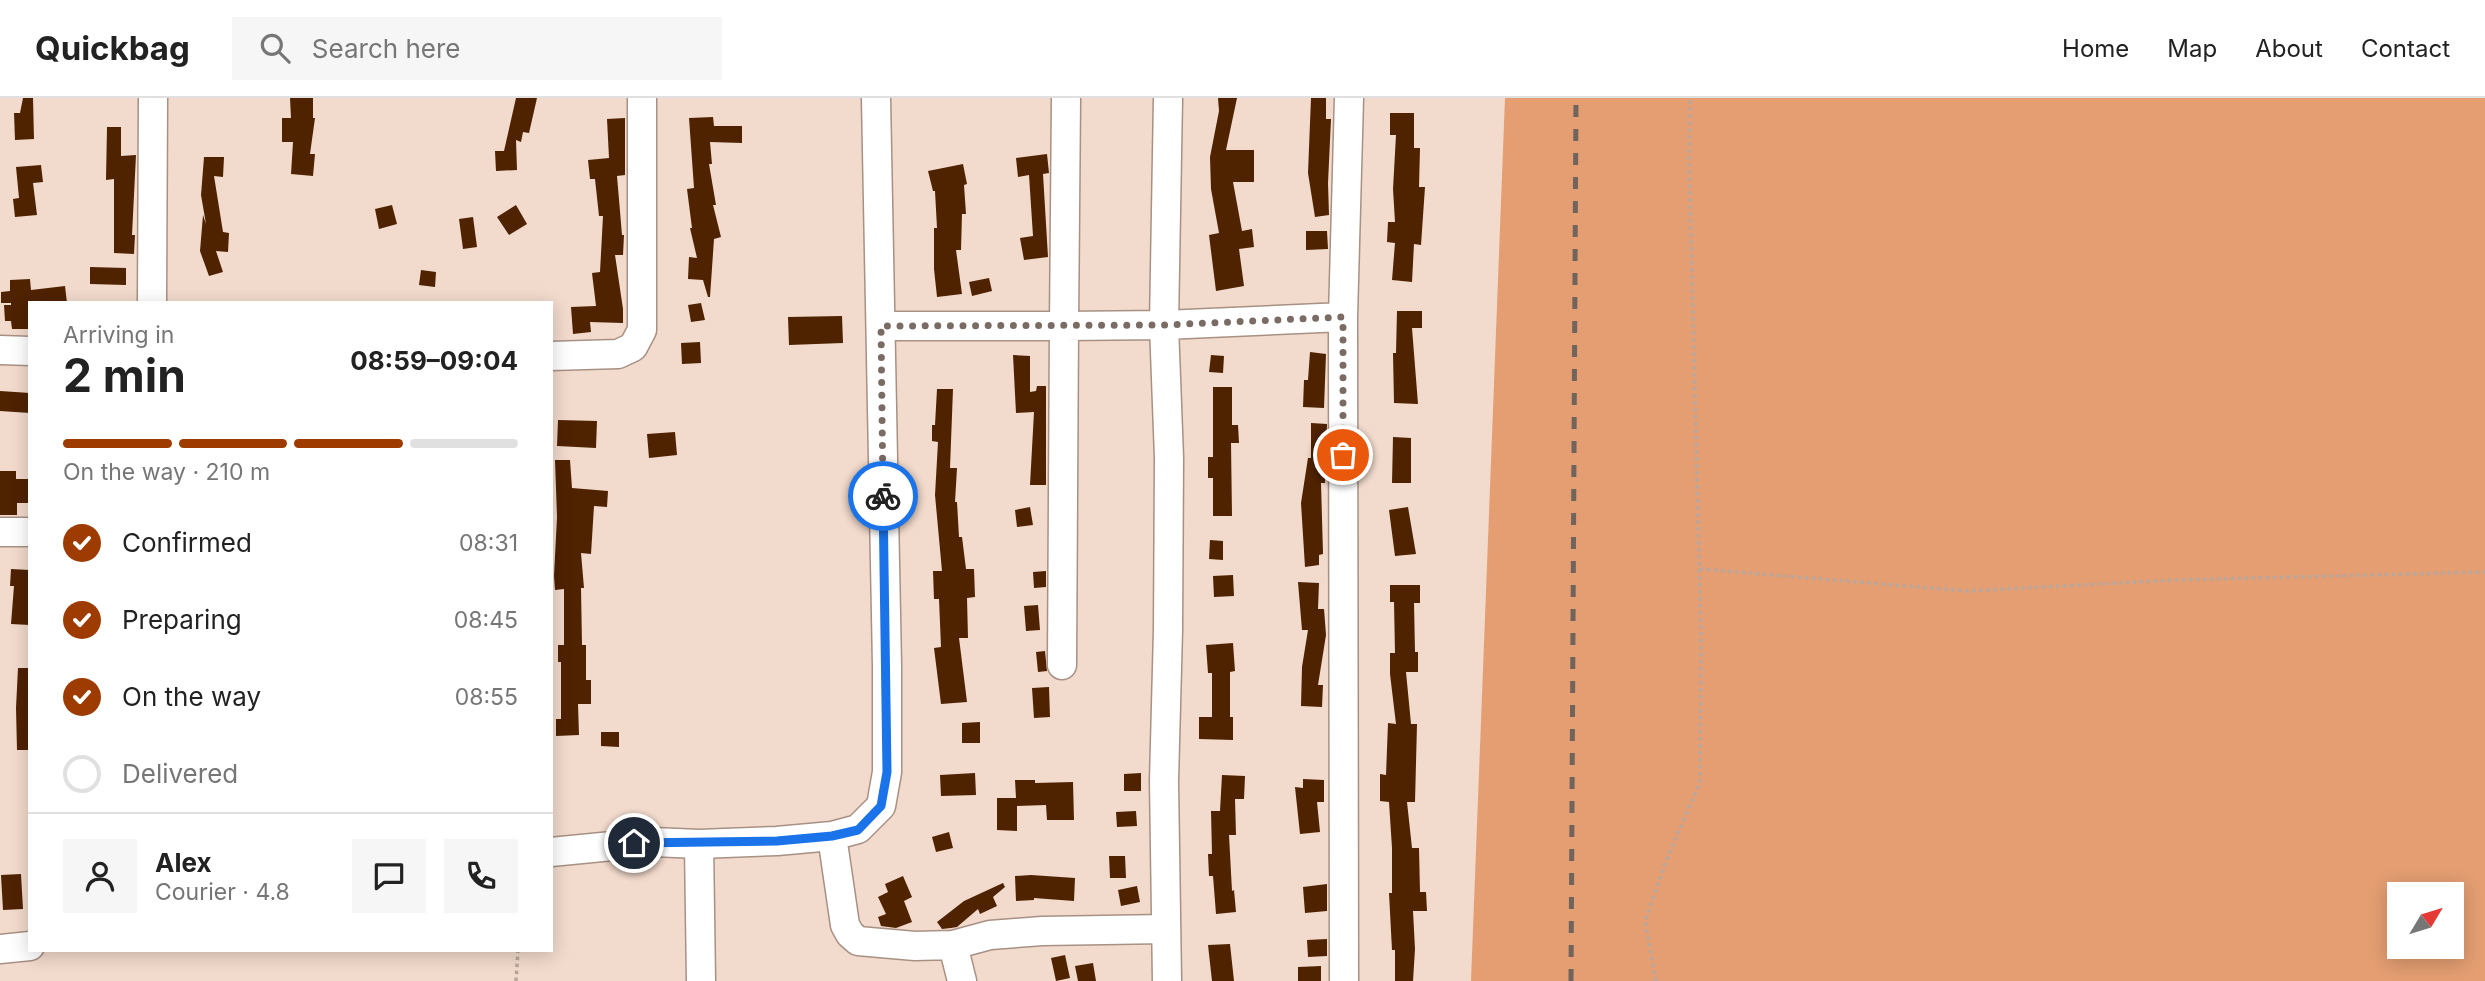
<!DOCTYPE html>
<html lang="en">
<head>
<meta charset="utf-8">
<style>
  :root { --surface:#fff; --page:#f6f6f6; --text:#222; --muted:#767676; --line:#e0e0e0; --accent:#9e3b00 }
  body { margin:0; font-family:Inter,sans-serif; background:var(--page); color:var(--text); height:100vh; display:flex; flex-direction:column; font-size:26px; white-space:nowrap }
  * { box-sizing:border-box; margin:0 }
  p { font-size:23px; color:var(--muted) }
  .icon { flex:none; width:38px; height:38px; fill:none; stroke:currentColor; stroke-width:2; stroke-linecap:round; stroke-linejoin:round }
  .map { position:relative; flex:1; overflow:hidden }
  .panel { position:absolute; left:28px; top:203px; width:525px; height:651px; display:flex; flex-direction:column; background:var(--surface); border-radius:0px; box-shadow:0 4px 18px #0003 }
  .panel>* { flex:none }
  .needle { width:46px; rotate:52deg }
  .fabs { position:absolute; left:2387px; top:784px; display:grid; gap:14px }
  .fabs a { display:grid; place-items:center; width:77px; height:77px; border-radius:0px; background:var(--surface); box-shadow:0 4px 18px #0003; font-size:35px }
  .pin { position:absolute; display:grid; place-items:center; width:60px; height:60px; color:#fff; margin:-30px; border:4px solid #fff; border-radius:50%; box-shadow:0 2px 7px #0007 }
  .courier { position:absolute; display:grid; place-items:center; width:70px; height:70px; margin:-35px; border:5px solid #1a73e8; border-radius:50%; background:#fff; color:#222; box-shadow:0 2px 9px #0007 }
  .overview em { font-style:normal; font-weight:700 }
  .overview div { display:flex; flex-direction:column-reverse }
  .overview { display:flex; align-items:center; justify-content:space-between; height:119px; padding:0 35px }
  h1 { font-size:46px; font-weight:700; line-height:52px }
  .bar { display:grid; grid-template-columns:repeat(4,1fr); gap:10px 7px; align-content:center; height:84px; padding:0 35px }
  .bar i { height:9px; border-radius:5px; background:var(--line) }
  .bar .active { background:var(--accent) }
  .bar p { grid-column:span 4 }
  .line { display:flex; align-items:center; gap:18px; padding:0 35px; border-top:2px solid var(--line) }
  .line div { flex:1 }
  .round { display:grid; place-items:center; flex:none; width:74px; height:74px; border-radius:0px; background:var(--page) }
  ol { padding:0 35px; list-style:none }
  li { display:flex; align-items:center; gap:21px; height:77px }
  li p { margin-inline-start:auto }
  li .icon { padding:7px; border-radius:50%; background:var(--accent); color:#fff; stroke-width:4 }
  li:last-child { color:var(--muted) }
  li i { width:38px; height:38px; border:4px solid var(--line); border-radius:50% }
  header { display:flex; align-items:center; gap:42px; box-sizing:border-box; height:98px; padding:0 35px; background:var(--surface); border-bottom:2px solid var(--line) }
  header strong { font-size:33px }
  nav { display:flex; gap:38px; margin-inline-start:auto; font-size:24px }
  .search { width:490px; height:63px; background:var(--page); display:flex; align-items:center; gap:18px; box-sizing:border-box; padding:0 24px; border-radius:0px; color:var(--muted); font-size:26px }
  .map>svg:first-child { display:block }
  .forest { fill:#e49e72; fill-rule:evenodd }
  .building { fill:#4f2200 }
  .lines { fill:none; stroke-linecap:round; stroke-linejoin:round }
  .minor-casing { stroke:#a79184; stroke-width:31 }
  .path { stroke:#baa69b; stroke-width:3.5; stroke-dasharray:3.5 3.5; stroke-linecap:butt }
  .minor { stroke:#fff; stroke-width:28 }
  .rail { stroke:#71645c; stroke-width:5; stroke-dasharray:12 12; stroke-linecap:butt }
  .done { stroke:#7a6c64; stroke-width:7; stroke-dasharray:0 12.6 }
  .route { stroke:#1a73e8; stroke-width:9 }
</style>
</head>
<body>
<header>
<strong>Quickbag</strong>
<div class="search"><svg class="icon" aria-label="search" viewBox="0 0 24 24"><circle cx="10" cy="10" r="6"/><path d="M15 15l6 6"/></svg>Search here</div>
<nav><a>Home</a><a>Map</a><a>About</a><a>Contact</a></nav>
</header>
<div class="map">
<svg width="2485" height="883" viewBox="0 0 2485 883">
  <rect width="100%" height="100%" fill="#f2dacc"/>
  <path class="forest" d="M 1505,0 L 2485,0 L 2485,883 L 1471,883 ZM 2399,796 L 2452,796 L 2452,849 L 2399,849 Z"/>
  <path class="building" d="M 23,0 L 33,0 L 34,41 L 15,42 L 14,15 L 20,15 Z
    M 290,0 L 313,0 L 313,20 L 315,20 L 310,56 L 315,56 L 313,78 L 291,76 L 293,44 L 282,44 L 282,20 L 291,20 Z
    M 516,0 L 537,0 L 529,35 L 523,34 L 521,44 L 516,42 L 517,72 L 496,73 L 495,53 L 504,53 Z
    M 1218,0 L 1237,0 L 1226,52 L 1254,52 L 1254,84 L 1233,84 L 1242,133 L 1252,131 L 1254,149 L 1239,151 L 1244,188 L 1216,193 L 1209,137 L 1219,135 L 1211,91 L 1210,59 L 1219,13 Z
    M 1311,0 L 1326,0 L 1326,21 L 1331,21 L 1328,85 L 1329,117 L 1315,119 L 1308,75 Z
    M 1390,15 L 1414,15 L 1414,50 L 1420,50 L 1419,89 L 1425,89 L 1421,147 L 1414,146 L 1412,184 L 1392,182 L 1395,145 L 1387,144 L 1388,124 L 1395,124 L 1393,91 L 1396,37 L 1390,37 Z
    M 713,19 L 714,28 L 742,28 L 742,45 L 710,44 L 712,66 L 709,66 L 716,107 L 713,107 L 721,139 L 714,141 L 710,199 L 708,199 L 703,182 L 688,181 L 689,159 L 697,160 L 690,130 L 692,130 L 687,91 L 694,90 L 689,20 Z
    M 625,20 L 625,77 L 617,78 L 622,137 L 624,137 L 623,157 L 615,157 L 623,211 L 623,225 L 590,224 L 591,234 L 573,236 L 571,209 L 596,208 L 592,175 L 600,174 L 603,118 L 599,118 L 595,81 L 590,81 L 588,62 L 609,60 L 607,21 Z
    M 107,29 L 121,29 L 121,58 L 136,57 L 132,137 L 135,137 L 134,156 L 114,155 L 114,81 L 106,82 Z
    M 1047,56 L 1049,75 L 1043,76 L 1048,159 L 1024,162 L 1020,140 L 1033,138 L 1029,77 L 1018,79 L 1016,60 Z
    M 204,59 L 224,59 L 223,79 L 214,78 L 223,134 L 229,135 L 228,154 L 216,153 L 223,174 L 209,178 L 200,153 L 203,117 L 206,126 L 201,97 Z
    M 963,66 L 967,86 L 964,87 L 966,116 L 962,116 L 961,152 L 956,152 L 962,196 L 937,199 L 934,171 L 934,130 L 937,130 L 935,93 L 933,93 L 928,73 Z
    M 41,67 L 43,84 L 33,85 L 37,117 L 15,119 L 13,101 L 19,100 L 16,69 Z
    M 392,107 L 397,126 L 379,131 L 375,111 Z
    M 516,107 L 527,126 L 509,137 L 497,119 Z
    M 473,119 L 477,149 L 463,151 L 459,121 Z
    M 1306,133 L 1327,133 L 1328,151 L 1306,152 Z
    M 90,169 L 126,170 L 126,187 L 90,186 Z
    M 421,172 L 436,174 L 435,189 L 419,187 Z
    M 989,180 L 992,193 L 972,198 L 969,184 Z
    M 30,181 L 31,192 L 65,188 L 67,205 L 30,205 L 30,231 L 12,231 L 11,223 L 5,223 L 4,207 L 11,207 L 11,205 L 1,205 L 1,194 L 10,193 L 10,182 Z
    M 701,205 L 705,222 L 691,224 L 688,207 Z
    M 1397,213 L 1422,213 L 1422,230 L 1412,230 L 1418,306 L 1394,305 L 1393,255 L 1396,255 Z
    M 842,218 L 843,245 L 789,247 L 788,219 Z
    M 700,244 L 701,265 L 682,266 L 681,245 Z
    M 1310,254 L 1326,256 L 1324,310 L 1303,309 L 1304,282 L 1308,282 Z
    M 1013,257 L 1030,258 L 1030,294 L 1036,293 L 1037,288 L 1046,288 L 1046,387 L 1030,387 L 1034,314 L 1016,315 Z
    M 1211,257 L 1224,258 L 1223,275 L 1209,274 Z
    M 1213,289 L 1232,289 L 1232,327 L 1238,327 L 1239,345 L 1231,345 L 1232,418 L 1213,418 L 1213,380 L 1208,380 L 1208,359 L 1213,359 Z
    M 937,291 L 953,291 L 950,370 L 957,370 L 955,404 L 957,404 L 959,439 L 962,439 L 966,471 L 974,471 L 975,499 L 967,500 L 968,540 L 959,540 L 967,604 L 941,606 L 934,550 L 941,549 L 939,501 L 934,501 L 933,473 L 942,473 L 935,397 L 938,344 L 932,343 L 932,327 L 935,327 Z
    M 0,293 L 30,295 L 30,315 L 0,313 Z
    M 558,322 L 597,323 L 596,350 L 557,348 Z
    M 1311,325 L 1327,326 L 1325,385 L 1321,385 L 1323,456 L 1319,457 L 1319,467 L 1305,469 L 1301,405 L 1308,360 L 1311,360 Z
    M 675,334 L 677,357 L 649,360 L 647,336 Z
    M 1393,339 L 1411,340 L 1411,385 L 1392,385 Z
    M 555,362 L 570,362 L 572,390 L 608,393 L 607,409 L 594,408 L 591,456 L 581,455 L 584,490 L 581,490 L 582,547 L 586,547 L 586,582 L 591,582 L 591,606 L 578,606 L 579,637 L 556,638 L 556,621 L 561,621 L 561,564 L 558,564 L 558,547 L 564,547 L 564,491 L 555,492 L 554,478 L 557,419 Z
    M 0,373 L 16,373 L 16,381 L 30,381 L 30,405 L 17,405 L 17,417 L 0,417 Z
    M 1030,409 L 1033,427 L 1017,429 L 1015,412 Z
    M 1408,409 L 1416,456 L 1395,458 L 1389,412 Z
    M 1210,442 L 1223,443 L 1223,462 L 1209,461 Z
    M 11,471 L 30,472 L 30,527 L 11,526 L 14,488 L 10,488 Z
    M 1046,473 L 1046,489 L 1034,490 L 1033,474 Z
    M 1233,477 L 1234,498 L 1214,499 L 1213,478 Z
    M 1298,484 L 1319,485 L 1318,511 L 1324,511 L 1326,537 L 1318,587 L 1323,587 L 1322,609 L 1301,608 L 1302,569 L 1308,532 L 1302,532 Z
    M 1390,487 L 1420,487 L 1420,505 L 1414,505 L 1415,554 L 1418,554 L 1418,574 L 1406,574 L 1411,626 L 1417,626 L 1415,704 L 1407,704 L 1412,750 L 1419,750 L 1420,794 L 1426,794 L 1427,813 L 1413,813 L 1415,851 L 1413,883 L 1395,883 L 1395,852 L 1392,852 L 1389,795 L 1392,795 L 1392,750 L 1389,704 L 1380,703 L 1380,676 L 1386,677 L 1388,625 L 1396,626 L 1390,576 L 1390,555 L 1395,555 L 1394,504 L 1390,504 Z
    M 1038,507 L 1040,532 L 1026,533 L 1024,508 Z
    M 1233,545 L 1235,573 L 1230,574 L 1230,619 L 1233,619 L 1233,642 L 1199,641 L 1199,619 L 1212,619 L 1212,575 L 1208,575 L 1206,547 Z
    M 1045,553 L 1047,573 L 1038,574 L 1036,554 Z
    M 18,570 L 30,570 L 30,652 L 17,652 L 16,610 Z
    M 1049,589 L 1050,619 L 1034,620 L 1032,590 Z
    M 980,624 L 980,645 L 962,645 L 962,625 Z
    M 601,634 L 619,634 L 619,649 L 601,648 Z
    M 975,675 L 976,697 L 941,698 L 940,677 Z
    M 1141,675 L 1141,693 L 1124,693 L 1124,676 Z
    M 1222,677 L 1245,678 L 1244,701 L 1235,701 L 1236,737 L 1229,737 L 1232,793 L 1234,792 L 1236,814 L 1216,816 L 1213,778 L 1209,778 L 1208,756 L 1212,756 L 1211,713 L 1220,713 Z
    M 1303,681 L 1324,682 L 1324,704 L 1317,704 L 1320,734 L 1300,736 L 1295,689 L 1303,690 Z
    M 1015,682 L 1035,682 L 1035,685 L 1073,684 L 1074,722 L 1047,722 L 1046,707 L 1017,708 L 1017,733 L 997,732 L 997,700 L 1016,700 Z
    M 1136,713 L 1137,728 L 1117,729 L 1116,714 Z
    M 949,734 L 953,750 L 936,754 L 932,739 Z
    M 1109,758 L 1125,758 L 1126,780 L 1110,780 Z
    M 21,776 L 23,811 L 3,812 L 1,777 Z
    M 1031,777 L 1075,780 L 1074,803 L 1034,800 L 1034,802 L 1016,803 L 1015,778 Z
    M 903,778 L 912,799 L 904,803 L 912,824 L 896,830 L 881,828 L 878,819 L 886,816 L 878,799 L 888,794 L 885,786 Z
    M 1003,785 L 1005,789 L 993,799 L 997,808 L 980,816 L 978,811 L 957,829 L 951,830 L 942,831 L 937,824 L 964,803 Z
    M 1327,786 L 1327,813 L 1305,815 L 1303,789 Z
    M 1137,788 L 1140,804 L 1121,808 L 1118,792 Z
    M 1327,841 L 1327,858 L 1308,859 L 1307,842 Z
    M 1230,846 L 1234,883 L 1212,883 L 1208,847 Z
    M 1065,857 L 1070,880 L 1056,883 L 1051,860 Z
    M 1093,865 L 1096,883 L 1078,883 L 1075,868 Z
    M 1321,868 L 1321,883 L 1298,883 L 1298,869 Z"/>
  <g class="lines">
    <g class="minor-casing">
      <path id="minor" d="M 152,205 L 153,0
        M 881,228 L 1064,228 L 1066,0
        M 0,252 L 30,253
        M 551,258 L 618,256 L 633,249 L 642,232 L 642,0
        M 0,434 L 30,434
        M 1062,567 L 1064,228 L 1164,227 L 1343,219
        M 832,738 L 845,827 L 850,836 L 858,843 L 915,848 L 953,847 L 990,837 L 1042,833 L 1166,831
        M 699,746 L 701,883
        M 551,754 L 653,744 L 699,746 L 777,743 L 832,738 L 858,731 L 881,708 L 887,674 L 887,568 L 876,0
        M 953,847 L 962,883
        M 0,851 L 30,848
        M 1167,883 L 1164,683 L 1168,532 L 1169,360 L 1164,227 L 1168,0
        M 1344,883 L 1343,219 L 1349,0"/>
    </g>
    <path class="path" d="M 1700,471 L 1967,493 L 2175,482 L 2485,474
      M 516,883 L 518,852
      M 1656,883 L 1645,823 L 1666,763 L 1700,684 L 1701,537 L 1689,62 L 1690,0"/>
    <use href="#minor" class="minor"/>
    <path class="rail" d="M 1571,883 L 1576,0"/>
  </g>
  <g class="lines">
    <path class="done" d="M 883,398 L 881,228 L 1164,227 L 1343,219 L 1343,357"/>
    <path class="route" d="M 634,745 L 777,743 L 832,738 L 858,732 L 881,708 L 887,674 L 883,398"/>
  </g>
</svg>
<div class="fabs">
<a><svg class="needle" viewBox="-14 -14 28 28"><path d="M0-13l5 13h-10z" fill="#e53935"/><path d="M0 13l5-13h-10z" fill="#767676"/></svg></a>
</div>
<div class="pin" style="left:1343px;top:357px;background:#ea580c"><svg class="icon" aria-label="bag" viewBox="0 0 24 24"><path d="M5 8h14l-1 12H6zM9 8a3 3 0 0 1 6 0"/></svg></div>
<div class="pin" style="left:634px;top:745px;background:#1f2937"><svg class="icon" aria-label="home" viewBox="0 0 24 24"><path d="M3 11l9-7 9 7M6 9v11h12V9"/></svg></div>
<div class="courier" style="left:883px;top:398px"><svg class="icon" aria-label="bike" viewBox="0 0 24 24"><circle cx="6" cy="16" r="4"/><circle cx="18" cy="16" r="4"/><path d="M6 16l4-8h5l3 8M10 8l3 8H6M13 5h3"/></svg></div>
<section class="panel">
<div class="overview"><div><h1>2 min</h1><p>Arriving in</p></div><em>08:59–09:04</em></div>
<div class="bar"><i class="active"></i><i class="active"></i><i class="active"></i><i></i><p>On the way · 210 m</p></div>
<ol>
<li><svg class="icon" aria-label="check" viewBox="0 0 24 24"><path d="M5 12l5 5 9-10"/></svg>Confirmed<p>08:31</p></li>
<li><svg class="icon" aria-label="check" viewBox="0 0 24 24"><path d="M5 12l5 5 9-10"/></svg>Preparing<p>08:45</p></li>
<li><svg class="icon" aria-label="check" viewBox="0 0 24 24"><path d="M5 12l5 5 9-10"/></svg>On the way<p>08:55</p></li>
<li><i></i>Delivered</li>
</ol>
<div class="line" style="height:126px"><a class="round"><svg class="icon" aria-label="person" viewBox="0 0 24 24"><circle cx="12" cy="8" r="4"/><path d="M4 21q1-7 8-7t8 7"/></svg></a><div><b>Alex</b><p>Courier · 4.8</p></div><a class="round"><svg class="icon" aria-label="chat" viewBox="0 0 24 24"><path d="M4 5h16v11H9l-5 4z"/></svg></a><a class="round"><svg class="icon" aria-label="phone" viewBox="0 0 24 24"><path d="M5 4h4l2 5-3 2q2 4 5 5l2-3 5 2v4C11 20 4 13 5 4z"/></svg></a></div>
</section>
</div>
</body>
</html>
